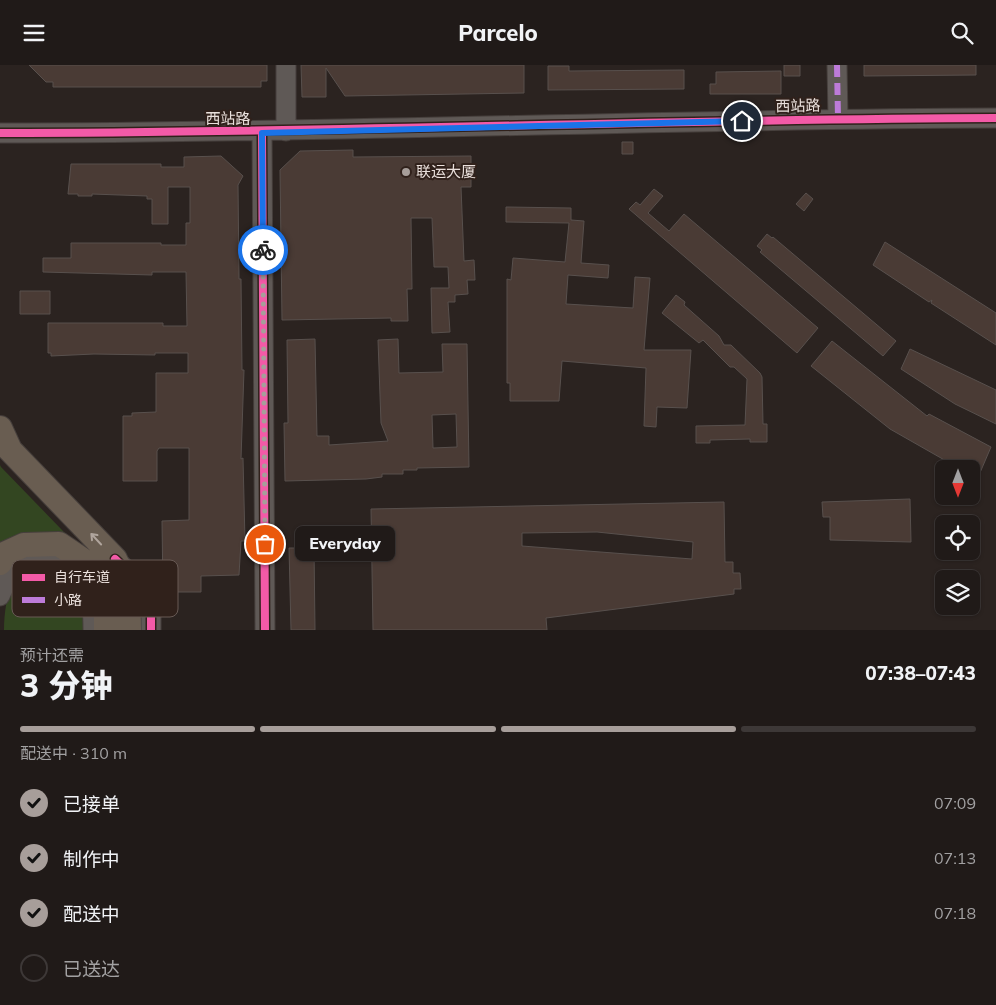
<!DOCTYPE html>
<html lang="zh">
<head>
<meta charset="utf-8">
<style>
  :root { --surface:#201a18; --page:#282321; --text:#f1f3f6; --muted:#a2a1a2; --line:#3d3837; --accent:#a79e9a }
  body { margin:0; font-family:Mulish,"Noto Sans SC",sans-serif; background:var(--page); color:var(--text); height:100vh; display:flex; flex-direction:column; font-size:19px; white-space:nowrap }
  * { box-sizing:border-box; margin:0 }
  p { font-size:16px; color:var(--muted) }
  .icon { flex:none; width:28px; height:28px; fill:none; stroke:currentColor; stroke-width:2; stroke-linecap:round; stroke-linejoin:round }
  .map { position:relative; height:565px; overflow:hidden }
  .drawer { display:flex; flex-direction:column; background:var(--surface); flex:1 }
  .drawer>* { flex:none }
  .needle { width:32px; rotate:180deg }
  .controls { position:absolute; left:935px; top:395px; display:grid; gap:10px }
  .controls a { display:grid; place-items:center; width:45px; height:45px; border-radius:8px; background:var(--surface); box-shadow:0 1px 4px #0004,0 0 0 1px var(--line); font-size:25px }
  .pin { position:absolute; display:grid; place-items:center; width:42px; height:42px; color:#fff; margin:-21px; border:2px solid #fff; border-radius:50%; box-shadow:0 1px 5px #0007 }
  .courier { position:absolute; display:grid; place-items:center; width:50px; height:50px; margin:-25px; border:4px solid #1a73e8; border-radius:50%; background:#fff; color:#222; box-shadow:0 1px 6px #0007 }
  .bubble { position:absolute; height:35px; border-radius:8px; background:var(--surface); box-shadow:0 1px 4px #0004,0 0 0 1px var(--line); font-size:16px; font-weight:800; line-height:35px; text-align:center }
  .overview em { font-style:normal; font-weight:800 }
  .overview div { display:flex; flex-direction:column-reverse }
  .overview { display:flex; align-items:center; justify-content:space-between; height:85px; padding:0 20px }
  h1 { font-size:32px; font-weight:800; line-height:38px }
  .bar { display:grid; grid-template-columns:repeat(4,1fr); gap:8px 5px; align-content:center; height:60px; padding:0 20px }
  .bar i { height:6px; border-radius:4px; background:var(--line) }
  .bar .current { background:var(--accent) }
  .bar p { grid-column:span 4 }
  ol { padding:0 20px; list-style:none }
  li { display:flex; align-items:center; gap:15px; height:55px }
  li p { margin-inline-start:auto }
  li .icon { padding:5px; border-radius:50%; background:var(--accent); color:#111; stroke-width:4 }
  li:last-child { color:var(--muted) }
  li i { width:28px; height:28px; border:2px solid var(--line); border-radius:50% }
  header { display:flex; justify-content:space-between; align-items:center; height:65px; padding:0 20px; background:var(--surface); font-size:22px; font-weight:800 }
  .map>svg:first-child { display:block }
  .green { fill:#334621 }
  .building { fill:#4a3b35; stroke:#58504d; fill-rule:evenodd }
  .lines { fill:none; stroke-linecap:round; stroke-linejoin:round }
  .minor-casing { stroke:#463f3c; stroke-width:21 }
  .major-casing { stroke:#463f3c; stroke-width:26 }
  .minor { stroke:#5f5956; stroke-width:19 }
  .major { stroke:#695d51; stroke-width:24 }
  .quiet { stroke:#bd7bd9; stroke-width:6; stroke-dasharray:12 6; stroke-linecap:butt }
  .cycleway-casing { stroke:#30211b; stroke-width:11 }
  .cycleway { stroke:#f35aa7; stroke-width:8 }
  .oneway { stroke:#b0a59d }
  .done { stroke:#a79e9a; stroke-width:5; stroke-dasharray:0 9 }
  .route { stroke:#1a73e8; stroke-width:6 }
  .poi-dot { fill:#a79e9a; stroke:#30211b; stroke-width:2 }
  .labels { text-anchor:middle; stroke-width:4; stroke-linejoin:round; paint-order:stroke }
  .street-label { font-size:15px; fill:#eae0dc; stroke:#30211b }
  .poi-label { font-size:15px; fill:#eae0dc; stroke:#30211b; text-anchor:start }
  .key { fill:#30211b; stroke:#685a55; stroke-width:1 }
  .key-label { font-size:14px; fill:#eae0dc }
</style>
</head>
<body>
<header><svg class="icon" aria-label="menu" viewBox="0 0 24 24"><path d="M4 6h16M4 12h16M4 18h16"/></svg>Parcelo<svg class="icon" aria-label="search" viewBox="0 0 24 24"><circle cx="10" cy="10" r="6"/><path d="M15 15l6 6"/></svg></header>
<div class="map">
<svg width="996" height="565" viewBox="0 0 996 565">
  <rect width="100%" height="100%" fill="#2b2320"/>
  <path class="green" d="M 0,400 L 1,402 L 92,496 L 0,482 Z
    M 51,498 C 84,519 88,526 87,565 L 4,565 C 5,529 11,505 51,498 Z"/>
  <path class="building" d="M 29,0 L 267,0 L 267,16 L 261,16 L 261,22 L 53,22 L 53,17 L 46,17 Z
    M 301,0 L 524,0 L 524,28 L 345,31 L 326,3 L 326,32 L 302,32 Z
    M 784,0 L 800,0 L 800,11 L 784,11 Z
    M 864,0 L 976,0 L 976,10 L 864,11 Z
    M 548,1 L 569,1 L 569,6 L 684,5 L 684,24 L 548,25 Z
    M 781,6 L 781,29 L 710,29 L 710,19 L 716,19 L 716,7 Z
    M 622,77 L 633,77 L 633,89 L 622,89 Z
    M 353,85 L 353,92 L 471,91 L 471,122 L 461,122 L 464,196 L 474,195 L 475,215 L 467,215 L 468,229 L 455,230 L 455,237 L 448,237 L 450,267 L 432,268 L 431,223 L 449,223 L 448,202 L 434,202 L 432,153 L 411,153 L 412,224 L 407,224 L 408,256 L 391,256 L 391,253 L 282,255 L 280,105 L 300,86 Z
    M 221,91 L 243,111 L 238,120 L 239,214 L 241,214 L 242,305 L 244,305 L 241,394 L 243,393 L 245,476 L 241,476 L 239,510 L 201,511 L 201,527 L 163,527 L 162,456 L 189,455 L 189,383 L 159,383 L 157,386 L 157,416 L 123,416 L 123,351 L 132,351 L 132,348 L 156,347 L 156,308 L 188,308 L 188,288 L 155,288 L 155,290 L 94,289 L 51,291 L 51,288 L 48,288 L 48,258 L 163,258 L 163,261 L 187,261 L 186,207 L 152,207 L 152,210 L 43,207 L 43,193 L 71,193 L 71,178 L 161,178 L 161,180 L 186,180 L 186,158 L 190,158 L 190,122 L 168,122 L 168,159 L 152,159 L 152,134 L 147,134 L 147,131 L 92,129 L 92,131 L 78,131 L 78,129 L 68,129 L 71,99 L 161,99 L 161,102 L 184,102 L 184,92 Z
    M 654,124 L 663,131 L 648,148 L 669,166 L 684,149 L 818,263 L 797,288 L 629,144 L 636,137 L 640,140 Z
    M 806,128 L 813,134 L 804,146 L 796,139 Z
    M 506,142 L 571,143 L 571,155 L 584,156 L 581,198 L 609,200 L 608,213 L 568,210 L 566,239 L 633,243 L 635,212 L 650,213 L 644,285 L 691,285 L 687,343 L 657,342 L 656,362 L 644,361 L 646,303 L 562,296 L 559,336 L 510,336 L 510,318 L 507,318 L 507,214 L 511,215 L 513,193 L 565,197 L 569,158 L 506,157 Z
    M 767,169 L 772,173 L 773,172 L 896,276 L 883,291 L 760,187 L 762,185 L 757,181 Z
    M 885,177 L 996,248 L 996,280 L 931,238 L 932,235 L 929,237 L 873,200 Z
    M 20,226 L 50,226 L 50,249 L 20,249 Z
    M 676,230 L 685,237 L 684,240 L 719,271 L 724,280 L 731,280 L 760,308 L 762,312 L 763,359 L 767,359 L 767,377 L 750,377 L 750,374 L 710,375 L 710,378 L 696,378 L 696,361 L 745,360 L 747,314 L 734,302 L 730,302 L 703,275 L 699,278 L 662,248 Z
    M 315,274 L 317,371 L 329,371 L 329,380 L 388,376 L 381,358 L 378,275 L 398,274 L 399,308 L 443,307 L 442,279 L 467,279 L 469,402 L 417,403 L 417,405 L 403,405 L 403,409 L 382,409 L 382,412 L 366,414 L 285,416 L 284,358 L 288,358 L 287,275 ZM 456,349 L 457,382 L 433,383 L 432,350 Z
    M 832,276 L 927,351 L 929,349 L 991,382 L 979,410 L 971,407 L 971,404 L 955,401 L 890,364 L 811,301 Z
    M 910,284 L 996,325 L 996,359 L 955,339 L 901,304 Z
    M 910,434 L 911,477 L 830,475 L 830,452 L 823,452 L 822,437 Z
    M 724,437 L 725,497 L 733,497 L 733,508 L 740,508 L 741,524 L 734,524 L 734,529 L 546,553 L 547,565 L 373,565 L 371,444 ZM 597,467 L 693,477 L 692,494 L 522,481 L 522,468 Z
    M 289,483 L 314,483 L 315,565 L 291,565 Z"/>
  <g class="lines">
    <g class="minor-casing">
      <path id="minor" d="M 837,0 L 838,53
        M 286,66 L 286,0
        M 0,68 C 332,68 664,54 996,53
        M 262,68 L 265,565
        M 117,496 L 151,528 L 151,565
        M 0,531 L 12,504 C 18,501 26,496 33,494 C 38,492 46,494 52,494 C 90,496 93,536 93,565"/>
    </g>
    <g class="major-casing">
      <path id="major" d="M 0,363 L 10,385 L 115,494 C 127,518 129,539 129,565
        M 0,498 L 4,489 L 24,480 L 59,479 L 96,504 L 106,537 L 106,565"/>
    </g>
    <use href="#minor" class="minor"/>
    <use href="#major" class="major"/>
    <path class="quiet" d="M 837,0 L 838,53"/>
    <g class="cycleway-casing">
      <path id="cycleway" d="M 0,68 C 332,68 664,54 996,53
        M 262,68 L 265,565
        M 115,494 L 151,528 L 151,565"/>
    </g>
    <use href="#cycleway" class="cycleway"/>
  </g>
  <defs><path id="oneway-shaft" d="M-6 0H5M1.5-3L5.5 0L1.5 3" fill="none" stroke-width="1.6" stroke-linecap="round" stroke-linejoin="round" transform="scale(1.25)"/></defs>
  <use class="oneway" href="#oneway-shaft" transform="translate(96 474) rotate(-133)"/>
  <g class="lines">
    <path class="done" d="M 263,185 L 265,479"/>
    <path class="route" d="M 263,185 L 262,68 L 742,56"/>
  </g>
  <circle class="poi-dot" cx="406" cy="107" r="5"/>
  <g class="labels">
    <g class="street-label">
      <text transform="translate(798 41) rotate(-1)" y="5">西站路</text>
      <text x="228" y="59">西站路</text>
    </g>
    <g class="poi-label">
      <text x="416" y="112">联运大厦</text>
    </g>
  </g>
  <rect x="12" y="495" width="166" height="57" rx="8" class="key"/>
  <rect x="22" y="509" width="23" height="7" fill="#f35aa7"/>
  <rect x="22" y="532" width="23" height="6" fill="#bd7bd9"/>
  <g class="key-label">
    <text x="54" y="517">自行车道</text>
    <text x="54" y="540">小路</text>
  </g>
</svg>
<div class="controls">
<a><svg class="needle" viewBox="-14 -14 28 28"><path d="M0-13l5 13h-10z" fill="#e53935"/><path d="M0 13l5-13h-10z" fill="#a2a1a2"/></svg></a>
<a><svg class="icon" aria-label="locate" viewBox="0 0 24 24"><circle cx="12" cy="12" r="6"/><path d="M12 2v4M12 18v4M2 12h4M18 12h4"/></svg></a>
<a><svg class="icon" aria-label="layers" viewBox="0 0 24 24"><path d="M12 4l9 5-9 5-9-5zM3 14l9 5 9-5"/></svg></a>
</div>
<div class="pin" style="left:265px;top:479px;background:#ea580c"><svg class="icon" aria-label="bag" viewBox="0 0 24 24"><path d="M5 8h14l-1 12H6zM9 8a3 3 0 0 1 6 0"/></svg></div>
<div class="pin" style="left:742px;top:56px;background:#1f2937"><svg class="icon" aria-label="home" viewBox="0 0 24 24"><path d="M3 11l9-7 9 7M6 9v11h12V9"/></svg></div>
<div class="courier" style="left:263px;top:185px"><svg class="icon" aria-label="bike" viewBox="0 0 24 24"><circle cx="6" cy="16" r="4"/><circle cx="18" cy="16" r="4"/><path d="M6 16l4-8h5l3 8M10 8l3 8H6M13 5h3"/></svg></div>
<div class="bubble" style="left:295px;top:461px;width:100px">Everyday</div>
</div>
<section class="drawer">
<div class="overview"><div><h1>3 分钟</h1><p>预计还需</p></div><em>07:38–07:43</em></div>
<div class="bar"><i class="current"></i><i class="current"></i><i class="current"></i><i></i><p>配送中 · 310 m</p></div>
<ol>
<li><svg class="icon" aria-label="check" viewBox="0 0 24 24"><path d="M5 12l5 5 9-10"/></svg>已接单<p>07:09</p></li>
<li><svg class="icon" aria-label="check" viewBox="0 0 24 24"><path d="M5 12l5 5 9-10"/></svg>制作中<p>07:13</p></li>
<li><svg class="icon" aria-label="check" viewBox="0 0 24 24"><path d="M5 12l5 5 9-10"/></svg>配送中<p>07:18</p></li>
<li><i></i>已送达</li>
</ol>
</section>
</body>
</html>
